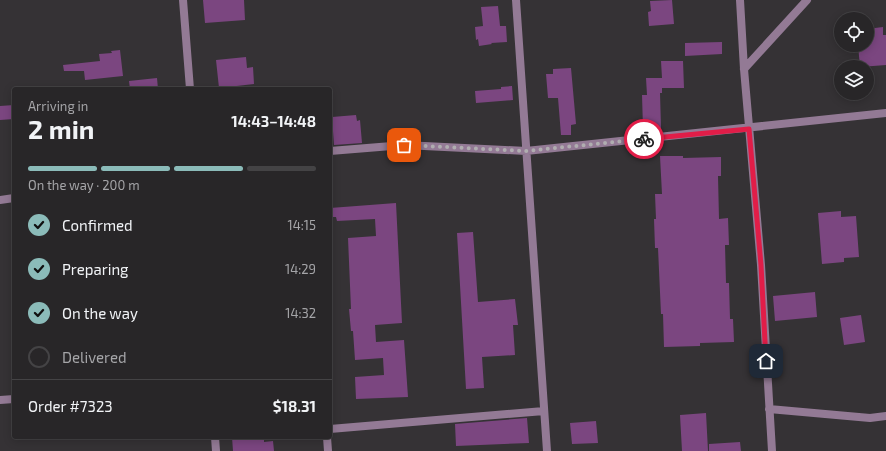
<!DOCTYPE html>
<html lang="en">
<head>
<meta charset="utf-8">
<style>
  :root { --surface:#282628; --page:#302e30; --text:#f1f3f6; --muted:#a5a5a8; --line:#444345; --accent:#8bbbb9 }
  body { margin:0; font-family:"Exo 2",sans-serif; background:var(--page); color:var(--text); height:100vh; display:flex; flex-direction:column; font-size:15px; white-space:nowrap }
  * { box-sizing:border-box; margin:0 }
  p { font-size:13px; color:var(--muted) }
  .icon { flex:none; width:22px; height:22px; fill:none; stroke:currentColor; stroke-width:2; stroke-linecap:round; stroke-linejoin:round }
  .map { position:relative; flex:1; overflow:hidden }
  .sheet { position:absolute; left:12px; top:87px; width:320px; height:352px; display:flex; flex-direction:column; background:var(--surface); border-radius:4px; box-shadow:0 2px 10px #0003,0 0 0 1px var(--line) }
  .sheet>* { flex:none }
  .fabs { position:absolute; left:834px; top:12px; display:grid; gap:8px }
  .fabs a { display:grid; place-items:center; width:40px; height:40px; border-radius:50%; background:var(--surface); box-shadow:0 2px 10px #0003,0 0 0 1px var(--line); font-size:20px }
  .pin { position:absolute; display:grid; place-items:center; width:34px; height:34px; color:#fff; margin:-17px; border-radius:8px; box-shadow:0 2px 6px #0006 }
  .courier { position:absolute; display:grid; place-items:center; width:40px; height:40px; margin:-20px; border:3px solid #e11d48; border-radius:50%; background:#fff; color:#222; box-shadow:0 1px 5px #0007 }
  .head em { font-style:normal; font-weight:700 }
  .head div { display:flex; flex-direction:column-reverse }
  .head { display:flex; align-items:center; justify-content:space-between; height:68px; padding:0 16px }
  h1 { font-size:26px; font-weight:700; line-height:30px }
  .bar { display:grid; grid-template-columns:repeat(4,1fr); gap:6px 4px; align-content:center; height:48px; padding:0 16px }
  .bar i { height:5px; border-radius:3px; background:var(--line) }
  .bar .current { background:var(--accent) }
  .bar p { grid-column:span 4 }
  .line { display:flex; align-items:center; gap:10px; padding:0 16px; border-top:1px solid var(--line) }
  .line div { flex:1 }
  ol { padding:0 16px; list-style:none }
  li { display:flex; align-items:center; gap:12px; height:44px }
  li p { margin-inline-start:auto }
  li .icon { padding:4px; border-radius:50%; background:var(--accent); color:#111; stroke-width:4 }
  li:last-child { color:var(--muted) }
  li i { width:22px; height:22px; border:2px solid var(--line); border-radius:50% }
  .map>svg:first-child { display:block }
  .building { fill:#7b4680 }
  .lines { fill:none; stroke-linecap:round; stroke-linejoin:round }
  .minor { stroke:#937a95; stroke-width:8 }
  .done { stroke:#b0aeb0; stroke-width:4; stroke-dasharray:0 7.2 }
  .route { stroke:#e11d48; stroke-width:5 }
</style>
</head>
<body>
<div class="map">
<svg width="886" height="451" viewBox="0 0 886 451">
  <rect width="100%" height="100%" fill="#353235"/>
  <path class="building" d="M 203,0 L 244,0 L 245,20 L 205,23 Z
    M 672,0 L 674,24 L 649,26 L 648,12 L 651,11 L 650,1 Z
    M 498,6 L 500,26 L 506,26 L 507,42 L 491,43 L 492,44 L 479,46 L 478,39 L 476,40 L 475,27 L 483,26 L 481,7 Z
    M 883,27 L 883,35 L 886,35 L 886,65 L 860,67 L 858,45 L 867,45 L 867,29 Z
    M 722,42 L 722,54 L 685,56 L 685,43 Z
    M 120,50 L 123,76 L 85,80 L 84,71 L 64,71 L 63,65 L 100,61 L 99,54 L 112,53 L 111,51 Z
    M 246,57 L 247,68 L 253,67 L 254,84 L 219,88 L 216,60 Z
    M 661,61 L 683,61 L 684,88 L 662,88 L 662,93 L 660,93 L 661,128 L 643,128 L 642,95 L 647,95 L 646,78 L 662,78 Z
    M 571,68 L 576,124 L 571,125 L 571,135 L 561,135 L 558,98 L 548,98 L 546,74 L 553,74 L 553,69 Z
    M 157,78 L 158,89 L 130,89 L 129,81 Z
    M 512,86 L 513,100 L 476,103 L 475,91 L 501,89 L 501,87 Z
    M 14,105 L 14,119 L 0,120 L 0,106 Z
    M 356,115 L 357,121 L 360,120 L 362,143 L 334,145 L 332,117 Z
    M 660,156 L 683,156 L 683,158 L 721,157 L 721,176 L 718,176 L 719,219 L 728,218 L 729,245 L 725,245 L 726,283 L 729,283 L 730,319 L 733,319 L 734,342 L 700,343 L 700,346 L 664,347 L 663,314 L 661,314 L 658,248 L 655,248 L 654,219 L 656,219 L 655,194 L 662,194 Z
    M 396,203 L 402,323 L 375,325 L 376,342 L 404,340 L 408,397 L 356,399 L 355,377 L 384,375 L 383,358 L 355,360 L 353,331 L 351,331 L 349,309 L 351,309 L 348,238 L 376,236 L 375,219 L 337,221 L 336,217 L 330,217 L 330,208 Z
    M 841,211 L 841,217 L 856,216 L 859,257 L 844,258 L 844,262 L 822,264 L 818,213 Z
    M 473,232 L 478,302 L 515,299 L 518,325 L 513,325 L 515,355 L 482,357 L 484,388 L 466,389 L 457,233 Z
    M 815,292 L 817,317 L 775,321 L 773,296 Z
    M 861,315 L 865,342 L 844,345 L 840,318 Z
    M 706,413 L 708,451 L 682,451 L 680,415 Z
    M 527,418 L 529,443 L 456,446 L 455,424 Z
    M 596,421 L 598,443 L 572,444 L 570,423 Z
    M 232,437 L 264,437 L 264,442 L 273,441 L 274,451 L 233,451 Z
    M 740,442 L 741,451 L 709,451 L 709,444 Z"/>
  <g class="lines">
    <path class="minor" d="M 183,0 L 190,89
      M 516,0 L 547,451
      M 740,0 L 744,69 L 761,265 L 772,451
      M 744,69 L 807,0
      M 330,151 L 404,145 L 526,151 L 886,113
      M 0,200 L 14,198
      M 0,400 L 14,399
      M 769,409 L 870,418 L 886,416
      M 330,429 L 544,411
      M 215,437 L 216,451
      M 327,437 L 328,451"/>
  </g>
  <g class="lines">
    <path class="done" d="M 404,145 L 526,151 L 644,139"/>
    <path class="route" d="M 644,139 L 749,129 L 761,265 L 766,361"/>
  </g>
</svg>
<div class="fabs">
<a><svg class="icon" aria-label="locate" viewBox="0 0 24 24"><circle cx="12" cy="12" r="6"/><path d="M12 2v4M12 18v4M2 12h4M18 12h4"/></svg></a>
<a><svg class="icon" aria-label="layers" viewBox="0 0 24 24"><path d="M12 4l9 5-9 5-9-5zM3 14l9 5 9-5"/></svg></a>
</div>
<div class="pin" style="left:404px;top:145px;background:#ea580c"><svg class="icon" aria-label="bag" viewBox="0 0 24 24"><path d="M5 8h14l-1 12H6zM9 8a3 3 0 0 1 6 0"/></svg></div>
<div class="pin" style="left:766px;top:361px;background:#1f2937"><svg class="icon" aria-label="home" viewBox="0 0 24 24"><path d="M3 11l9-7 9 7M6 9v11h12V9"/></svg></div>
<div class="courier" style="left:644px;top:139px"><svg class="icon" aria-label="bike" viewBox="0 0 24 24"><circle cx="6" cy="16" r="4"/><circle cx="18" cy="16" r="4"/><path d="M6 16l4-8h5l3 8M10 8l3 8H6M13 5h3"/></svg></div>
<section class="sheet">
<div class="head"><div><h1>2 min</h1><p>Arriving in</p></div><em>14:43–14:48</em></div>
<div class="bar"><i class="current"></i><i class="current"></i><i class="current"></i><i></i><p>On the way · 200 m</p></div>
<ol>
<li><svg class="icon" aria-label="check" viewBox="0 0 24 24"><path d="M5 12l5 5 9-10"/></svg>Confirmed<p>14:15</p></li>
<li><svg class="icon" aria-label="check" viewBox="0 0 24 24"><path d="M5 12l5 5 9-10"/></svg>Preparing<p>14:29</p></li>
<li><svg class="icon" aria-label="check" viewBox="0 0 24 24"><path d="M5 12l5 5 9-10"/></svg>On the way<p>14:32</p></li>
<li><i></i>Delivered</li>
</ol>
<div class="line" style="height:52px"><div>Order #7323</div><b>$18.31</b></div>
</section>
</div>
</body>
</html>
